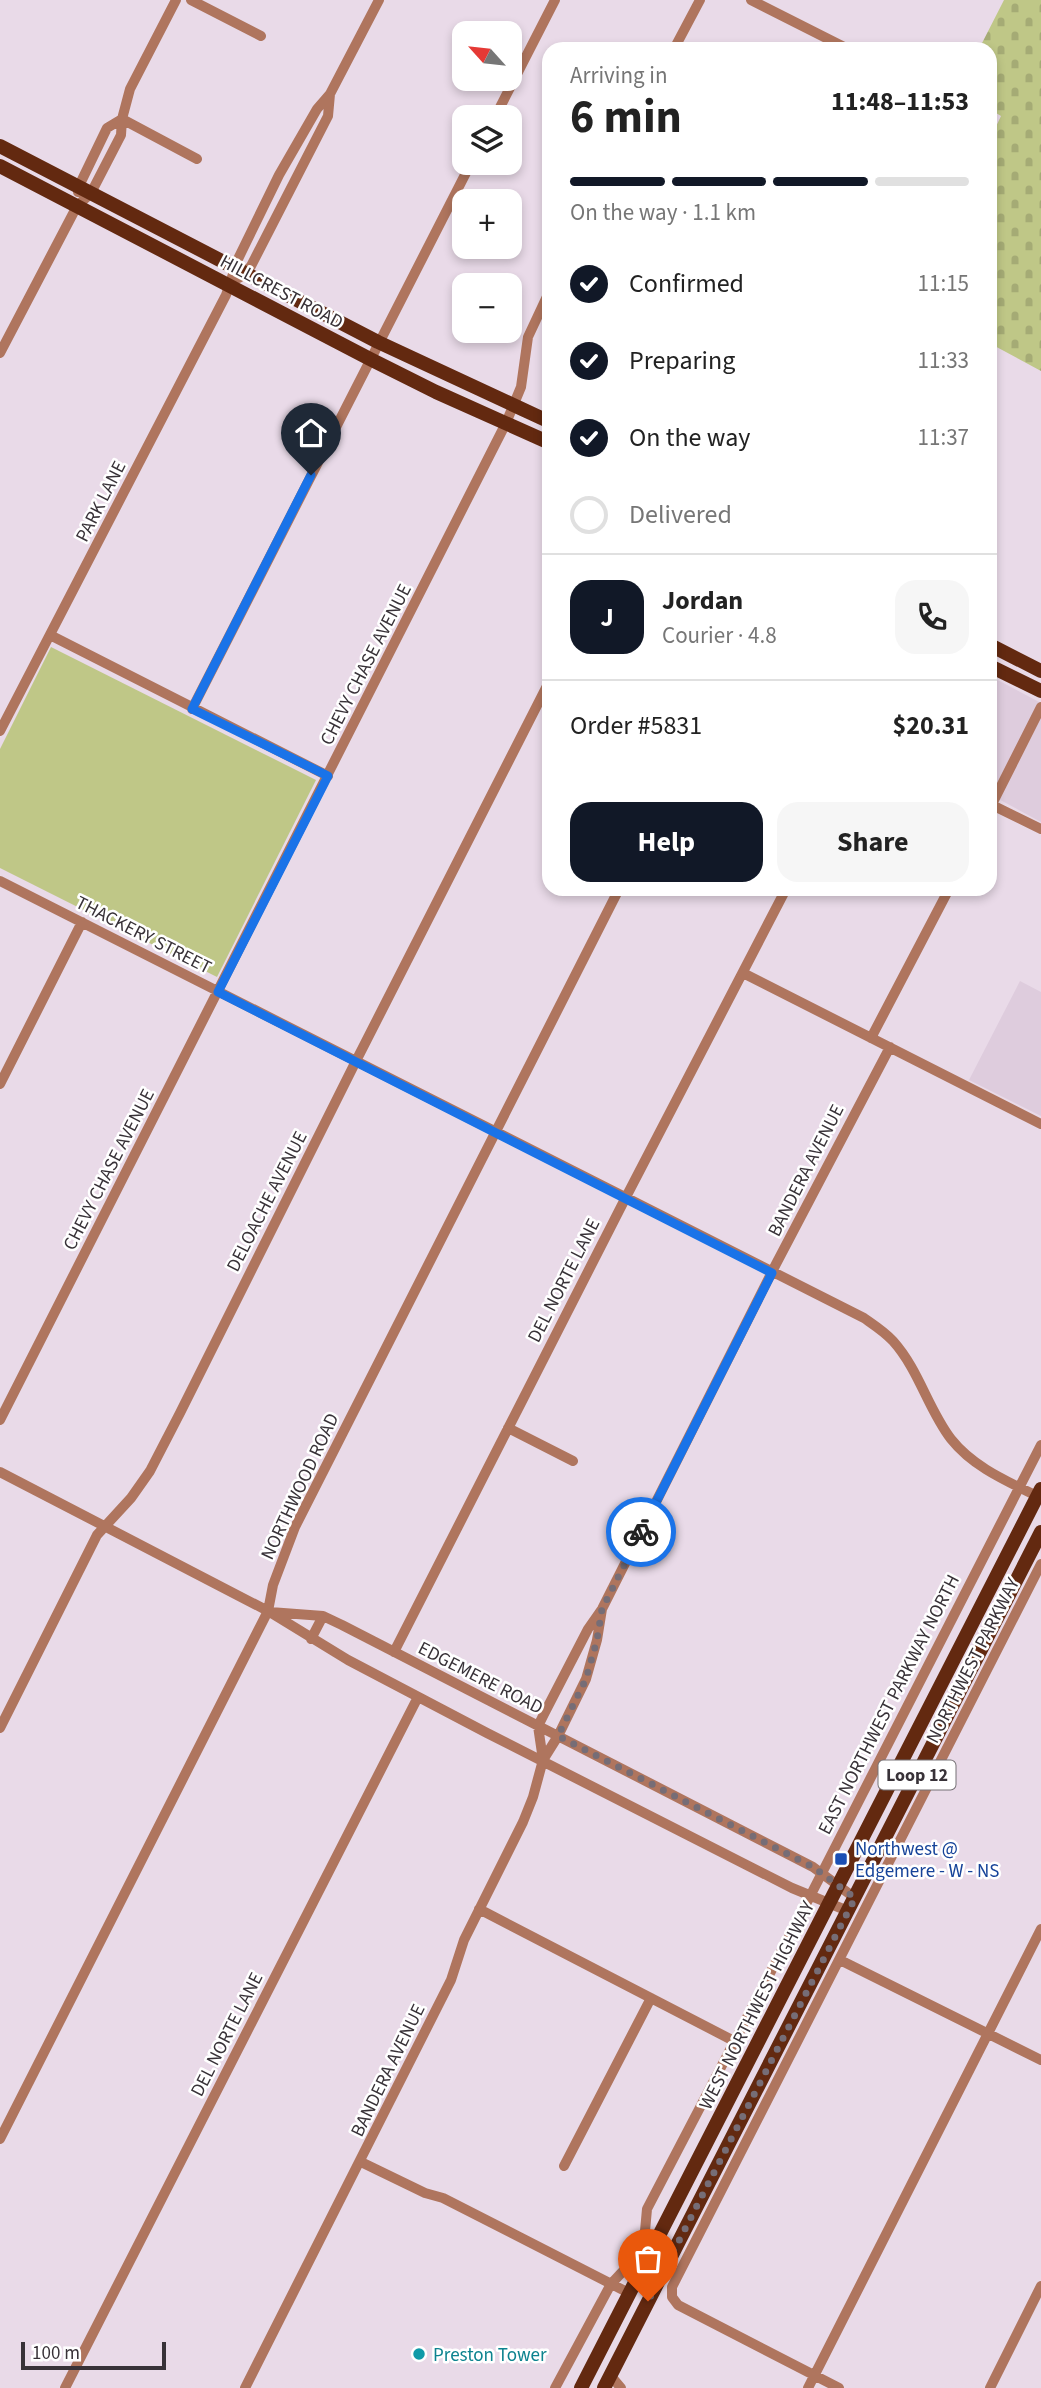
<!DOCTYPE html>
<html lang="en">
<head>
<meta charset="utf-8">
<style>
  :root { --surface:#fff; --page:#f6f6f6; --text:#222; --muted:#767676; --line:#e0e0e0; --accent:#111827 }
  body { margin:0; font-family:"Source Sans 3",sans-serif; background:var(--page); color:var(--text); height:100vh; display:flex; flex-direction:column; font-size:26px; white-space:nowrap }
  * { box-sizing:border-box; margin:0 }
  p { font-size:23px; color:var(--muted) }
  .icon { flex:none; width:38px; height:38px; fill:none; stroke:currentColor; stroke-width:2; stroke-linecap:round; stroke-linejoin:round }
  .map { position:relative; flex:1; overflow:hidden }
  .side { position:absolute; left:542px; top:42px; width:455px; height:854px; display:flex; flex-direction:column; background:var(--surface); border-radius:21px; box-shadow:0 4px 10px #0003 }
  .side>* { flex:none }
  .needle { width:46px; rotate:297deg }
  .buttons { position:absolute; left:452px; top:21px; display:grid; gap:14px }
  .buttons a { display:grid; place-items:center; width:70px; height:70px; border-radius:14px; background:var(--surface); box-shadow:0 4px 10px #0003; font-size:35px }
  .scale { position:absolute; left:21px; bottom:18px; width:145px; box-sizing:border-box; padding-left:7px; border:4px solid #383238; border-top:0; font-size:19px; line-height:24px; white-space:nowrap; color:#383238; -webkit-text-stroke:5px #fff; paint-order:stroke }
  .pin { position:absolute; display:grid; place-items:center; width:60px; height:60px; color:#fff; margin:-72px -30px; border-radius:50% 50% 50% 0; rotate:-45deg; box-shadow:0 0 7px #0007 }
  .pin .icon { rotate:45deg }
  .courier { position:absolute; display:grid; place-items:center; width:70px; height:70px; margin:-35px; border:5px solid #1a73e8; border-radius:50%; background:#fff; color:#222; box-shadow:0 2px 9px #0007 }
  .head em { font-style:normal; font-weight:700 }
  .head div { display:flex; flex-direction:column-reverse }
  .head { display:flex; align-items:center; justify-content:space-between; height:119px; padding:0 28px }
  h1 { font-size:46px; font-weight:700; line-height:52px }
  .bar { display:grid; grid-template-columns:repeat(4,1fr); gap:10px 7px; align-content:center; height:84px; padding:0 28px }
  .bar i { height:9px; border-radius:5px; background:var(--line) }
  .bar .on { background:var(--accent) }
  .bar p { grid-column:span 4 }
  .line { display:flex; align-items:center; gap:18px; padding:0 28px; border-top:2px solid var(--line) }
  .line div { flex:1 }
  .round { display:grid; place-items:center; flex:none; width:74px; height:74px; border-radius:21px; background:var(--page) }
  ol { padding:0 28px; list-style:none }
  li { display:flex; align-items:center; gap:21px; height:77px }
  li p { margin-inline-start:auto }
  li .icon { padding:7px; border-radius:50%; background:var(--accent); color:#fff; stroke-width:4 }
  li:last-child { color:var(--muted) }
  li i { width:38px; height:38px; border:4px solid var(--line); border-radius:50% }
  .button { display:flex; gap:14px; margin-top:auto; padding:14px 28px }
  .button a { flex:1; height:80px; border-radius:21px; background:var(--accent); color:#fff; font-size:28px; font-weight:700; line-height:80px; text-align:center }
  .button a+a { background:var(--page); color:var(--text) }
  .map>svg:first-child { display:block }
  .commercial { fill:#deccdd }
  .cemetery { fill:url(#cemetery-stones) }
  .green { fill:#bfc787 }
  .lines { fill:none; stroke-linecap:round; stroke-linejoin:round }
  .minor { stroke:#af755e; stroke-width:10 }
  .major { stroke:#632910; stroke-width:14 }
  .done { stroke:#766d76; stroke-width:7; stroke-dasharray:0 12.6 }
  .route { stroke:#1a73e8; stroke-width:9 }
  .transit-dot { fill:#1a4fb4; stroke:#fff; stroke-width:2.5 }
  .culture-dot { fill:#0f9aa8; stroke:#fff; stroke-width:2.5 }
  .labels { text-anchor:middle; stroke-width:5; stroke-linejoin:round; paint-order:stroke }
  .shield { fill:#fff; stroke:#747074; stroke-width:2 }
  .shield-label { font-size:18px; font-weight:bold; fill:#383238 }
  .street-label { font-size:19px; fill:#383238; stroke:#fff }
  .transit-label { font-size:19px; fill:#164399; stroke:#fff; text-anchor:start }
  .culture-label { font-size:19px; fill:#0d838f; stroke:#fff; text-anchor:start }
</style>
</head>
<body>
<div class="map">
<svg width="1041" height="2388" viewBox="0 0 1041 2388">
  <defs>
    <pattern id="cemetery-stones" width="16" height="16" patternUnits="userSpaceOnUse" patternTransform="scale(1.75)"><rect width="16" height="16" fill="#bfc787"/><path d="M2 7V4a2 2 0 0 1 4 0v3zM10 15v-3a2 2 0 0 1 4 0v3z" fill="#a5ab75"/></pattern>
  </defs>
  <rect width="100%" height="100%" fill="#e9dae8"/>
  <path class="commercial" d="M 990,676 L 1041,703 L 1041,822 L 991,795 Z
    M 1020,981 L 1041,992 L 1041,1116 L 969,1080 Z"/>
  <path class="cemetery" d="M 1004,0 L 1041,0 L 1041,371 L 991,344 L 991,137 L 1001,116 L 991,110 L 990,49 L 979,49 Z"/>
  <path class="green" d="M 51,647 L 316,780 L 217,977 L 0,868 L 0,749 Z"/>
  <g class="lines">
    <path class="minor" d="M 191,0 L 261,36
      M 751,0 L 848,49
      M 674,49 L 700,0
      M 495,117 L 555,0
      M 122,119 L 197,159
      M 78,192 L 79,186 L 107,128 L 122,119
      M 239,278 L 251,266 L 328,116 L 330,94
      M 0,353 L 77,206 L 91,193 L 121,135 L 122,119 L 130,89 L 176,0
      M 50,635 L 328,776
      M 192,709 L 471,163
      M 0,731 L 226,295 L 238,259 L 279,175 L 317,109 L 330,94 L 379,0
      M 992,805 L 1041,829
      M 990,808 L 1041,707
      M 0,881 L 864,1318 C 874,1325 885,1332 893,1341 C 919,1370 928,1409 951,1439 C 974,1468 1009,1482 1041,1498
      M 743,973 L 1041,1124
      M 871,1038 L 949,889
      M 0,1084 L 82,922
      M 0,1420 L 506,423 L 521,387 L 528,337 L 550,290
      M 508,1428 L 573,1461
      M 0,1472 L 268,1611 L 348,1660 L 487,1733 L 792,1888 L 848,1911
      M 270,1612 L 323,1616 L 342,1625 L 813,1867 L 855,1898
      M 311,1639 L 323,1616
      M 394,1652 L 625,1199 L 786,889
      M 0,1728 L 97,1535 L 131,1498 L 150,1471 L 180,1413 L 356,1061 L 550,680
      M 543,1760 L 538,1726 L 544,1714 L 588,1629 L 602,1609 L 776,1264 L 890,1047
      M 479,1909 L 734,2041
      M 840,1960 L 1041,2060
      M 0,2139 L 268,1611 L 273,1585 L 295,1527 L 619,889
      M 361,2162 L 425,2193 L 443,2198 L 629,2293
      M 564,2166 L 651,1998
      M 610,2375 L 621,2388
      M 65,2388 L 418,1697
      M 245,2388 L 451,1980 L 464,1940 L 523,1822 L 533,1797 L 543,1760 L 558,1736 L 586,1679 L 597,1640 L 602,1609
      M 555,2388 L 611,2284 L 626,2268 L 645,2231 L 647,2209 L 802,1912 L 1041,1445
      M 808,2388 L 1041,1929
      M 839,2388 L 678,2305 L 672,2297 L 672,2287 L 1041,1564
      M 990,2388 L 1041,2286"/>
    <path class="major" d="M 0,146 L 378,342 L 550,422
      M 0,166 L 370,359 L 436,392 L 550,443
      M 990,645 L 1041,671
      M 990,666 L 1041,691
      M 581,2388 L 1041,1489
      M 604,2388 L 1041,1532"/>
  </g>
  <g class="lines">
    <path class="done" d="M 641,1532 L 602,1609 L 597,1640 L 586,1679 L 558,1736 L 813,1867 L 855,1898 L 648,2301"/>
    <path class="route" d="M 311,475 L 192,709 L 328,776 L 218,992 L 772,1273 L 641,1532"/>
  </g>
  <rect class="transit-dot" x="834" y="1852" width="14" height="14" rx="3.5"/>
  <circle class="culture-dot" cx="419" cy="2354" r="7"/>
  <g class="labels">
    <rect class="shield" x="878.5" y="1760.5" width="77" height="29" rx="5"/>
    <g class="shield-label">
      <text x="917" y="1781">Loop 12</text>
    </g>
    <g class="street-label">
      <text transform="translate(282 291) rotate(28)" y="7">HILLCREST ROAD</text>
      <text transform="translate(100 501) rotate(-63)" y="7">PARK LANE</text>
      <text transform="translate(365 664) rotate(-63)" y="7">CHEVY CHASE AVENUE</text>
      <text transform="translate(144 934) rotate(27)" y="7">THACKERY STREET</text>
      <text transform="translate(108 1169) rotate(-63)" y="7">CHEVY CHASE AVENUE</text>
      <text transform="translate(805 1170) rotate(-63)" y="7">BANDERA AVENUE</text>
      <text transform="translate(266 1201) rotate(-63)" y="7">DELOACHE AVENUE</text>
      <text transform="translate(563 1280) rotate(-63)" y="7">DEL NORTE LANE</text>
      <text transform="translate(299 1486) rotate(-65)" y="7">NORTHWOOD ROAD</text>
      <text transform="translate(972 1660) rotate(-63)" y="7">NORTHWEST PARKWAY</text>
      <text transform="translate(481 1677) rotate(27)" y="7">EDGEMERE ROAD</text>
      <text transform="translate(888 1704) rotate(-63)" y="7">EAST NORTHWEST PARKWAY NORTH</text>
      <text transform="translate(756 2005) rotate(-63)" y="7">WEST NORTHWEST HIGHWAY</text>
      <text transform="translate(226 2034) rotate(-63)" y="7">DEL NORTE LANE</text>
      <text transform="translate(387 2070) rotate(-64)" y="7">BANDERA AVENUE</text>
    </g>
    <g class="transit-label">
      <text x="855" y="1855">Northwest @<tspan x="855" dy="22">Edgemere - W - NS</tspan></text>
    </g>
    <g class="culture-label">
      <text x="433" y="2361">Preston Tower</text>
    </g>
  </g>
</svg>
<div class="buttons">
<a><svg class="needle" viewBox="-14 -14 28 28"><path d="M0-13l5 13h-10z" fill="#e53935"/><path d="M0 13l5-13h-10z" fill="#767676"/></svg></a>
<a><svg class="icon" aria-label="layers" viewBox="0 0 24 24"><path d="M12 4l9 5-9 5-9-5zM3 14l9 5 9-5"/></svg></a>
<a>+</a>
<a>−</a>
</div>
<div class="scale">100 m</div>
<div class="pin" style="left:648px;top:2301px;background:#ea580c"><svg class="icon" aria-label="bag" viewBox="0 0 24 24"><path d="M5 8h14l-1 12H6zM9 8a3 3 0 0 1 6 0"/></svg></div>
<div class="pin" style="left:311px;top:475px;background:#1f2937"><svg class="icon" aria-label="home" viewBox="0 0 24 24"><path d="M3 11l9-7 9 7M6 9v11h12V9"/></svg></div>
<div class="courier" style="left:641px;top:1532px"><svg class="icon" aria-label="bike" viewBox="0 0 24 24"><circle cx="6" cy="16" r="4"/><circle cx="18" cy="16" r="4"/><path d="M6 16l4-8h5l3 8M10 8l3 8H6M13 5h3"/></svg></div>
<section class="side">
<div class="head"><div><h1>6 min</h1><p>Arriving in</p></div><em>11:48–11:53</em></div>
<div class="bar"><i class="on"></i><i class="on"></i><i class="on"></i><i></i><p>On the way · 1.1 km</p></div>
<ol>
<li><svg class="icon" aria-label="check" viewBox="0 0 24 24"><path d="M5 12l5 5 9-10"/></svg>Confirmed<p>11:15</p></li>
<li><svg class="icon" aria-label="check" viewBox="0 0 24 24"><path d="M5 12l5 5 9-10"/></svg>Preparing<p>11:33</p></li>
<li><svg class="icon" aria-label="check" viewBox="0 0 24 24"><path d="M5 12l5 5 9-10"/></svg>On the way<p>11:37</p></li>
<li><i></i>Delivered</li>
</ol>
<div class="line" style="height:126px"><b class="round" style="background:var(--accent);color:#fff">J</b><div><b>Jordan</b><p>Courier · 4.8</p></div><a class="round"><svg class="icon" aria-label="phone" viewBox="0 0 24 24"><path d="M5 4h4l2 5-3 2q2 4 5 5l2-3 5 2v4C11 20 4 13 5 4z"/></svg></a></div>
<div class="line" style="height:91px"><div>Order #5831</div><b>$20.31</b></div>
<div class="button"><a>Help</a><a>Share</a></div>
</section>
</div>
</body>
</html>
